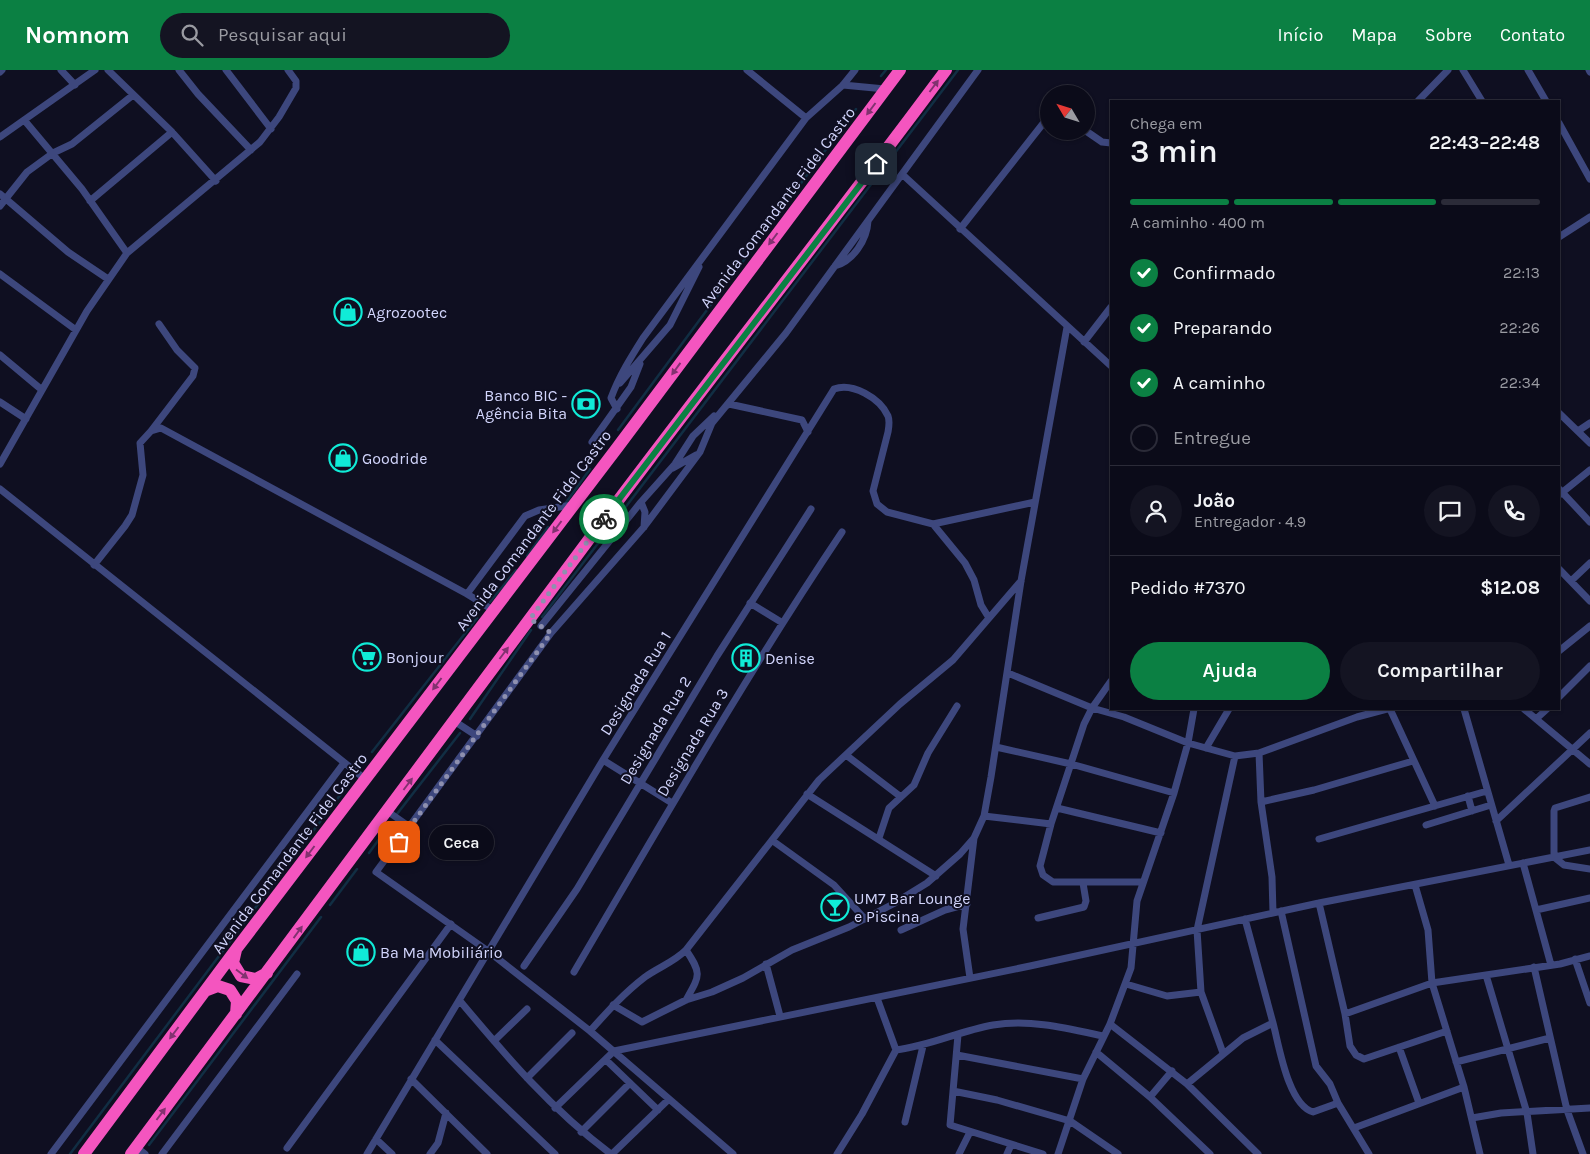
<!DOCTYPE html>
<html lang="pt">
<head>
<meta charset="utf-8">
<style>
  :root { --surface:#0b0b19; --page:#141422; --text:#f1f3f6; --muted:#9a9ba2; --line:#2b2b38; --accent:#0b8043 }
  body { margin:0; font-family:Karla,sans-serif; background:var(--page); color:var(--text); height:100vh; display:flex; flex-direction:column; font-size:19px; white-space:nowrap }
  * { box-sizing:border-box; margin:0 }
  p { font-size:16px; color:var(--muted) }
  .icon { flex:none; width:28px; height:28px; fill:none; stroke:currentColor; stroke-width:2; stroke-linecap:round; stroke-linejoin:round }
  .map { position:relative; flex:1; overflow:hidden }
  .details { position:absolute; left:1110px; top:30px; width:450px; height:610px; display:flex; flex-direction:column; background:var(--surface); border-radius:0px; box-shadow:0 1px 4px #0004,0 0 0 1px var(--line) }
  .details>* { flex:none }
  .needle { width:32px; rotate:308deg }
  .buttons { position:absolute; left:1040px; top:15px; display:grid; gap:10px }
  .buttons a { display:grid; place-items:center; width:55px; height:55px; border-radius:50%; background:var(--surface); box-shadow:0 1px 4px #0004,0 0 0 1px var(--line); font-size:25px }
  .pin { position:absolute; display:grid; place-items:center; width:42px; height:42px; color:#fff; margin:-21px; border-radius:10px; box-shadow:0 2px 8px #0006 }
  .courier { position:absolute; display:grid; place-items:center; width:50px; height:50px; margin:-25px; border:4px solid #0b8043; border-radius:50%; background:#fff; color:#222; box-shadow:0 1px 6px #0007 }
  .bubble { position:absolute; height:35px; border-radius:18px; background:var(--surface); box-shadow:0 1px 4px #0004,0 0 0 1px var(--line); font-size:16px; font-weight:600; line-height:35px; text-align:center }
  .headline em { font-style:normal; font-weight:600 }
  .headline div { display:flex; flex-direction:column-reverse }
  .headline { display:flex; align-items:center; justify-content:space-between; height:85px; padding:0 20px }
  h1 { font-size:32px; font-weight:600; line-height:38px }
  .bar { display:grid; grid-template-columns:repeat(4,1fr); gap:8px 5px; align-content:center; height:60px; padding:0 20px }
  .bar i { height:6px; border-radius:4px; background:var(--line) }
  .bar .on { background:var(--accent) }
  .bar p { grid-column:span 4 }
  .line { display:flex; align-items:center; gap:12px; padding:0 20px; border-top:1px solid var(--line) }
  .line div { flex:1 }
  .round { display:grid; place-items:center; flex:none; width:52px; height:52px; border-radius:26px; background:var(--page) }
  ol { padding:0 20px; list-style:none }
  li { display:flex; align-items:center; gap:15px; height:55px }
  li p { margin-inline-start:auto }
  li .icon { padding:5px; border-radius:50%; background:var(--accent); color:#fff; stroke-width:4 }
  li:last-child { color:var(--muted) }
  li i { width:28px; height:28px; border:2px solid var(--line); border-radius:50% }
  .cta { display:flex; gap:10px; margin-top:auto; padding:10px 20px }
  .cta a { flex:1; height:58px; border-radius:30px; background:var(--accent); color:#fff; font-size:20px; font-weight:600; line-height:58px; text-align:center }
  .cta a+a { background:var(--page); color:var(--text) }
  header { display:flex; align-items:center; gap:30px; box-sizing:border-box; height:70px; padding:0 25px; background:var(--accent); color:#fff }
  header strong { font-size:24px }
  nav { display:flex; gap:28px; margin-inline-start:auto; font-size:18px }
  .search { width:350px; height:45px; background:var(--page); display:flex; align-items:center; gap:12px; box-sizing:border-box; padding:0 18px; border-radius:28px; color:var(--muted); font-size:19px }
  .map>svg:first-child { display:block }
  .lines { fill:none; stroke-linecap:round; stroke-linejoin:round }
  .stream { stroke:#112e43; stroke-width:2.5 }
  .minor { stroke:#3d477d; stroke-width:7 }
  .motorway { stroke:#f455bf; stroke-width:12 }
  .oneway { fill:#823270 }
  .done { stroke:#8e90af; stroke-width:5; stroke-dasharray:0 9 }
  .route { stroke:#0b8043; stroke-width:6 }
  .labels { text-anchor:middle; stroke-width:4; stroke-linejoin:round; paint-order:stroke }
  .street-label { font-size:16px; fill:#d2d5fc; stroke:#0f0f21 }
  .poi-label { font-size:16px; fill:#d2d5fc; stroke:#0f0f21; text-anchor:start }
</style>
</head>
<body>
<header>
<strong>Nomnom</strong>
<div class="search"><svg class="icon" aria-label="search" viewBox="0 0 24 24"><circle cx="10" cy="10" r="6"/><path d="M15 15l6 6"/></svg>Pesquisar aqui</div>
<nav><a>Início</a><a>Mapa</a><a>Sobre</a><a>Contato</a></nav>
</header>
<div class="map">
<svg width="1590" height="1084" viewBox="0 0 1590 1084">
  <rect width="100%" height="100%" fill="#0f0f21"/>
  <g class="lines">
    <path class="stream" d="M 881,6 L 886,0
      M 618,360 L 856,39
      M 565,434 L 590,399
      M 527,486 L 548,457
      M 490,532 L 516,500
      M 542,547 L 958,0
      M 470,649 L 531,560
      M 372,682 L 477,548
      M 397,744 L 460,663
      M 369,783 L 385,761
      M 330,835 L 357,799
      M 149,1075 L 321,847
      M 70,1084 L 347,716"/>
    <path class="minor" d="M 61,0 L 75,15
      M 108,0 L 172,62 L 216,111
      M 179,0 L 198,24 L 251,80
      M 226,0 L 271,59
      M 747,0 L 806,48
      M 1463,0 L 1482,31
      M 1528,0 L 1546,31
      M 1589,0 L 1590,2
      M 0,2 L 2,0
      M 843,15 L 885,19
      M 1418,31 L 1448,0
      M 25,51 L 82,119 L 127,183
      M 1559,53 L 1590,109
      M 1086,61 L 1102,72 L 1111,73
      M 0,67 L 95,0
      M 903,105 L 1111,296
      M 0,124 L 68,182 L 108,209
      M 90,131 L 172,62
      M 0,136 L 27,102 L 53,83 L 72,74 L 133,25
      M 960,159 L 1049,46
      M 1559,167 L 1590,147
      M 835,196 C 853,191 867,170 868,151
      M 0,204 L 76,260
      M 1084,272 L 1111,237
      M 0,285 L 42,320
      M 620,313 L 670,255 L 699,197
      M 0,332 L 26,349
      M 726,336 L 729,334 L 802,350 L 808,362
      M 617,339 L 611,328 C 619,306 631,287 643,268 L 806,48 L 843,15 L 855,0
      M 1559,343 L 1590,373
      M 151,361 L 193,306 L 195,298 L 177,280 L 159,254
      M 1578,361 L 1590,353
      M 592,372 L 631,317 L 640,294
      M 0,394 L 87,241 L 127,183 L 260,72 L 279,47 L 296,18 L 296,11 L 288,0
      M 673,398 L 696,385
      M 0,419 L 365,709
      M 1559,419 L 1590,452
      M 1559,425 L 1590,400
      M 933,454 L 1035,432
      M 644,457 L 645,442 L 641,432 L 675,394 L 693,366 L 714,346
      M 94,495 L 125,456 L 132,445 L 143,405 L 140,373 L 151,361 L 161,358 L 467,524 L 493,540
      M 1559,499 L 1590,531
      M 1571,511 L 1590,493
      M 467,524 L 525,446 L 539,440 L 573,435
      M 750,533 L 781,552
      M 541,556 L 641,432
      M 1559,581 L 1590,556
      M 1008,603 L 1092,638 L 1124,647 L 1188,673 L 1235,686 L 1259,683
      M 1111,611 L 1092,638 L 1084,654 L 1051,754 L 1040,796 L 1043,805 L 1053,812 L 1143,812
      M 1559,627 L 1590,596
      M 1390,639 L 1435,736
      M 1464,639 L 1509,795
      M 1524,639 L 1590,694
      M 1536,649 L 1547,639
      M 454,651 L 477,666
      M 996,677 L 1071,694 L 1174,723
      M 1206,678 L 1229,639
      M 846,685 L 901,727
      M 603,690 L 672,733
      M 807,724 L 936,806
      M 1468,726 L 1472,741
      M 1590,727 L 1555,738 L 1554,741 L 1554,787 L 1564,795 L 1590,799
      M 1261,732 L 1314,720 L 1413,691
      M 1057,738 L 1161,763
      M 387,741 L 410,757
      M 984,746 L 1051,754
      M 1496,751 L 1590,663
      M 1426,755 L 1491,735
      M 879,768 L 889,738 L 914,715 L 928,683 L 957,636
      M 1319,769 L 1487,721
      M 773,771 L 834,815 L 865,849
      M 1523,793 L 1551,895
      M 1415,815 L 1428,860 L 1432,913 L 1464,1017 L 1480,1084
      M 1319,833 L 1345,944 L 1350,976 L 1356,985 L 1364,989 L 1447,961
      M 1536,840 L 1590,828
      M 1281,841 L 1316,996 L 1330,1014 L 1338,1033 L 1369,1084
      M 1273,843 L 1272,807 L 1261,732 L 1259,683 L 1357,647 L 1387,639
      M 1038,848 L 1084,837 L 1086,831 L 1083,813
      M 901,860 L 945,840 L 967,834
      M 1575,889 L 1590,933
      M 766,894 L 780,946
      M 524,896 L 577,819 L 717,586 L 811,439
      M 1534,897 L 1567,1040 L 1583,1084
      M 574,902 C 661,754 746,605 842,462
      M 1486,905 L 1527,1043 L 1533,1084
      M 970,908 L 963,859 L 974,768
      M 1126,914 L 1167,926 L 1201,922
      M 877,928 L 896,980
      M 686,930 C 700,905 702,904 686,880
      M 460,931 C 506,986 553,1041 611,1084
      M 613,935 L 642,952 L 686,930 L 712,922 L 743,908 L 792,880 L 849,857 L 893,834 L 927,813 L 960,784 L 974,768 L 984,746 L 991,707 L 1021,511 L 1067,257
      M 1345,944 L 1432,913 L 1560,894 L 1590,886
      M 1273,953 C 1279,975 1288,1035 1313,1042 L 1338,1033
      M 1110,954 L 1187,1014 L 1258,1084
      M 590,961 C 607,942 624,923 645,907 C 659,897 674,892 686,880 L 819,710 L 900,634 L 953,590 L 1021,511
      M 958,965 L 950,1055 L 1043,1084
      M 435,970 L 555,1084
      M 494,971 L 527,939
      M 1399,977 L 1419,1033
      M 1096,982 L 1150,1027 L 1210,1084
      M 1223,983 L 1201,922 L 1197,860 L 1235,686
      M 957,985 L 1083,1009
      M 606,990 L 658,1040
      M 1456,992 L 1550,968
      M 527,1008 L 572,963
      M 411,1009 L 487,1084
      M 1187,1014 L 1243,968 L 1273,953 L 1245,849
      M 953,1021 L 997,1030 L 1070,1051 L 1118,1084
      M 1150,1027 L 1172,1001
      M 555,1038 L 614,981 L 1030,896 L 1319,833 L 1590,780
      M 1472,1048 L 1501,1043 L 1590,1038
      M 905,1052 L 923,976
      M 1354,1058 L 1464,1017
      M 581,1062 L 630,1013
      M 376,1069 L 392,1084
      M 136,1077 L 145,1084
      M 287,1078 L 451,854
      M 51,1084 L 344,693
      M 162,1084 L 297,904
      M 367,1084 L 603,690 L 834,319 C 852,312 880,328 888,346 C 890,351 889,356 888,362 L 873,421 L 877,434 L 887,442 L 933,454 L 965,493 L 974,510 L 981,535 L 989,548
      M 430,1084 L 438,1073 L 446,1043
      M 612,1084 L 669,1029
      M 733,1084 L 590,961 L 488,881 L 376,802 L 551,563 L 644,457 L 700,382 L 712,353 L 786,263 L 978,0
      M 837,1084 L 862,1044 L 896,980 C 930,976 959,961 993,955 C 1031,949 1066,958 1103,966
      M 959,1084 L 970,1062
      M 1007,1084 L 1011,1075
      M 1058,1084 L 1083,1009 L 1110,954 L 1131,898 L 1137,831 L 1174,723 L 1188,673 L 1194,639"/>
    <path class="motorway" d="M 236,880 L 233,893 L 241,906 L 256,909 L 267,903
      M 205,921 L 218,916 L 230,920 L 237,931 L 236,944
      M 84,1084 L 237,878 L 617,378 L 900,0
      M 131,1084 C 284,881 434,675 587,472 C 705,314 828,159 946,0"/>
  </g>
  <defs><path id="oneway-solid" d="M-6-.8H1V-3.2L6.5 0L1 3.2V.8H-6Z" transform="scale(1.25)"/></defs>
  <g class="oneway">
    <use href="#oneway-solid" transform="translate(934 16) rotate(-53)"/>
    <use href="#oneway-solid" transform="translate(871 39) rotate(127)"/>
    <use href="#oneway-solid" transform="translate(773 169) rotate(127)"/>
    <use href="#oneway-solid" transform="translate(676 299) rotate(126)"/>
    <use href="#oneway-solid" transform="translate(557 457) rotate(127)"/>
    <use href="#oneway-solid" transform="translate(504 583) rotate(-53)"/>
    <use href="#oneway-solid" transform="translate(437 614) rotate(127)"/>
    <use href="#oneway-solid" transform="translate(408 714) rotate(-53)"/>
    <use href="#oneway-solid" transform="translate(310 782) rotate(127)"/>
    <use href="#oneway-solid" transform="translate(298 862) rotate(-54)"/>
    <use href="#oneway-solid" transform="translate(242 904) rotate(37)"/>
    <use href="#oneway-solid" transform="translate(174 963) rotate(127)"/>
    <use href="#oneway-solid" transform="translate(161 1044) rotate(-53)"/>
  </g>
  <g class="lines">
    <path class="done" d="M 399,772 L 551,563 L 530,549 L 604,449"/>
    <path class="route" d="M 604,449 L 876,94"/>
  </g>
  <defs>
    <g id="shop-ring" transform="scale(1.4375)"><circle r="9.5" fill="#0f0f21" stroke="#10ebd7" stroke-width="1.5"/><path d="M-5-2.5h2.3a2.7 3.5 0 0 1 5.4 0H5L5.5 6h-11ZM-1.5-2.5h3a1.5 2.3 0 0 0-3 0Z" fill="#10ebd7"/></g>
    <g id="bank-ring" transform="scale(1.4375)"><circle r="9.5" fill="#0f0f21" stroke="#10ebd7" stroke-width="1.5"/><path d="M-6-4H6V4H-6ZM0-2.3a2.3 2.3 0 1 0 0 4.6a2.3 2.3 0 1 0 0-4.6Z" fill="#10ebd7"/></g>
    <g id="supermarket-ring" transform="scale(1.4375)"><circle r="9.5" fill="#0f0f21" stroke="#10ebd7" stroke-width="1.5"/><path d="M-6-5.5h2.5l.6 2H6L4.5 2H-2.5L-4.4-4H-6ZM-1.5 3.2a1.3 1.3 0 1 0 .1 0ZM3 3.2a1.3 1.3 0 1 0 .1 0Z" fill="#10ebd7"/></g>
    <g id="building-ring" transform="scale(1.4375)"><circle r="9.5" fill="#0f0f21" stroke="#10ebd7" stroke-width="1.5"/><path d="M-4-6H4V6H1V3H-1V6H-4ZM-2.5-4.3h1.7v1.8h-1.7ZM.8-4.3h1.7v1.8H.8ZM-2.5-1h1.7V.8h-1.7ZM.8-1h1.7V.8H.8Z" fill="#10ebd7"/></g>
    <g id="bar-ring" transform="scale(1.4375)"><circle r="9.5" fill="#0f0f21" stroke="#10ebd7" stroke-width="1.5"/><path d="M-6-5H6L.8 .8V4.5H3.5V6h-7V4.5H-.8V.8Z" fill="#10ebd7"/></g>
  </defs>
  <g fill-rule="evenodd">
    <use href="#shop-ring" x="348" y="242"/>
    <use href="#bank-ring" x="586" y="334"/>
    <use href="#shop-ring" x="343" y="388"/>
    <use href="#supermarket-ring" x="367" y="587"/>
    <use href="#building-ring" x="746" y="588"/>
    <use href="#bar-ring" x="835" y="837"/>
    <use href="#shop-ring" x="361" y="882"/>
  </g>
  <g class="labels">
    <g class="street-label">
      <text transform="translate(777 137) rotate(-53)" y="6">Avenida Comandante Fidel Castro</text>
      <text transform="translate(533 460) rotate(-53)" y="6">Avenida Comandante Fidel Castro</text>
      <text transform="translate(635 613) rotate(-58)" y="6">Designada Rua 1</text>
      <text transform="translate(655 660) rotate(-59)" y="6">Designada Rua 2</text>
      <text transform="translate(692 672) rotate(-59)" y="6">Designada Rua 3</text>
      <text transform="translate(289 783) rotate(-53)" y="6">Avenida Comandante Fidel Castro</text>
    </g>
    <g class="poi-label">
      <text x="367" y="248">Agrozootec</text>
      <text x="567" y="331" text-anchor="end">Banco BIC -<tspan x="567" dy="18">Agência Bita</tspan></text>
      <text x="362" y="394">Goodride</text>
      <text x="386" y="593">Bonjour</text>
      <text x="765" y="594">Denise</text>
      <text x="854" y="834">UM7 Bar Lounge<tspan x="854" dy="18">e Piscina</tspan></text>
      <text x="380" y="888">Ba Ma Mobiliário</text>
    </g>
  </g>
</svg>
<div class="buttons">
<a><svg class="needle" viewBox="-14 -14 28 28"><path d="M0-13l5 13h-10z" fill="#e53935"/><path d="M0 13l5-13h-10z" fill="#9a9ba2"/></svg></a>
</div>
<div class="pin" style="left:399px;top:772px;background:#ea580c"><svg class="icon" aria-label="bag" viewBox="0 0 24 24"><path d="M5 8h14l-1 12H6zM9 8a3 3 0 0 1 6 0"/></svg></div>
<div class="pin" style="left:876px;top:94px;background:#1f2937"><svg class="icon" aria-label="home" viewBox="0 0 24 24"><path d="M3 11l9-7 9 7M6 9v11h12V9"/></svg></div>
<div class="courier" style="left:604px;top:449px"><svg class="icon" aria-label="bike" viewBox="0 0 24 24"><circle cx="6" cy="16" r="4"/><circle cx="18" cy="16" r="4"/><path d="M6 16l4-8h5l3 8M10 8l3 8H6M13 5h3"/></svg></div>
<div class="bubble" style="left:429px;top:755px;width:65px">Ceca</div>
<section class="details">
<div class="headline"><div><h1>3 min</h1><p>Chega em</p></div><em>22:43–22:48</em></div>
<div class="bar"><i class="on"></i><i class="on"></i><i class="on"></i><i></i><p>A caminho · 400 m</p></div>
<ol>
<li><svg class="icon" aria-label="check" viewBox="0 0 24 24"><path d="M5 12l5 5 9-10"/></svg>Confirmado<p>22:13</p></li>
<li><svg class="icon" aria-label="check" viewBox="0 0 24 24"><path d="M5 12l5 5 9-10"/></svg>Preparando<p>22:26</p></li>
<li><svg class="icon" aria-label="check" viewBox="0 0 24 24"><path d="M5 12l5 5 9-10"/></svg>A caminho<p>22:34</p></li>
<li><i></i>Entregue</li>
</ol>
<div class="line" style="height:90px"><a class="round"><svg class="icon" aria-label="person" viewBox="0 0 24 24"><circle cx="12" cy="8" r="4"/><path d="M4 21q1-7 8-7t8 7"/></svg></a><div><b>João</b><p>Entregador · 4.9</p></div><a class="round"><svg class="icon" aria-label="chat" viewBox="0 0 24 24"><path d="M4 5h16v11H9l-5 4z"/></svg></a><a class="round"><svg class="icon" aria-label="phone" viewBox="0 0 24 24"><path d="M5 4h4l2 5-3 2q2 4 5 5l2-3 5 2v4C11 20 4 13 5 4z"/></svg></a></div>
<div class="line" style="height:65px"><div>Pedido #7370</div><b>$12.08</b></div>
<div class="cta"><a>Ajuda</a><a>Compartilhar</a></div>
</section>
</div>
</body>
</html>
